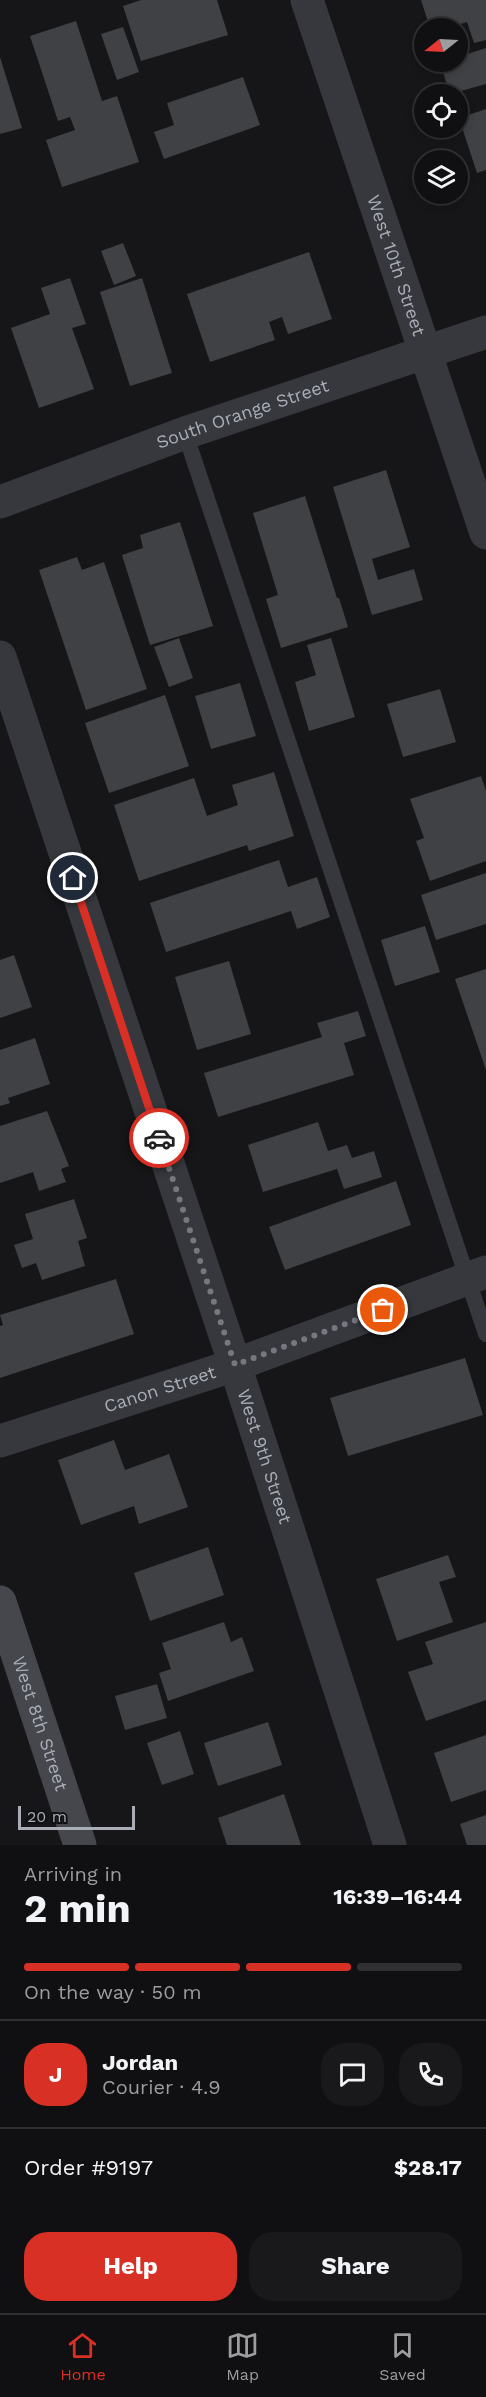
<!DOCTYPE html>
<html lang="en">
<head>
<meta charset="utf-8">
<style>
  :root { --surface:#101012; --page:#19191b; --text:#f1f3f6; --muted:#9c9d9f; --line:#303032; --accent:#d93025 }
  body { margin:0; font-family:"Work Sans",sans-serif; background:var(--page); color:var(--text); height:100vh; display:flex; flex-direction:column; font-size:22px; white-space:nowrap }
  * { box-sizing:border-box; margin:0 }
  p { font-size:20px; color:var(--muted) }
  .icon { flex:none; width:33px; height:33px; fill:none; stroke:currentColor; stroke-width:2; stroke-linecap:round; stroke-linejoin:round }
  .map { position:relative; height:1845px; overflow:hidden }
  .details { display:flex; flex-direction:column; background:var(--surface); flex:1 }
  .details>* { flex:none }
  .needle { width:39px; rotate:252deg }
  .controls { position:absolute; left:414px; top:18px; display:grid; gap:12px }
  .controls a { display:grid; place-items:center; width:54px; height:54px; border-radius:50%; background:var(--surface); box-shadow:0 3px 9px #0003,0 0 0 2px var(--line); font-size:30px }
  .scale { position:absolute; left:18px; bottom:15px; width:117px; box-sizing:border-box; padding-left:6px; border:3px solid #a8adb8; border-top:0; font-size:16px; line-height:21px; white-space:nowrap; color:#a8adb8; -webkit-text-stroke:4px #111113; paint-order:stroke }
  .pin { position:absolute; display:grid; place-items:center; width:51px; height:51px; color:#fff; margin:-26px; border:3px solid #fff; border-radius:50%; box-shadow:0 2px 6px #0007 }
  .courier { position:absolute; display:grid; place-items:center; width:60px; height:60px; margin:-30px; border:4px solid #d93025; border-radius:50%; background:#fff; color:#222; box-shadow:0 2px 8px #0007 }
  .summary em { font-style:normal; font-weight:700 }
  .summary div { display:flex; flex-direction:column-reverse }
  .summary { display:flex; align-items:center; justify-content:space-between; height:102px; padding:0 24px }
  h1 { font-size:39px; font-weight:700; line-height:45px }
  .bar { display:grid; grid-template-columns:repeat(4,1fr); gap:9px 6px; align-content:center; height:72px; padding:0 24px }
  .bar i { height:8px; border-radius:4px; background:var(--line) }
  .bar .current { background:var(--accent) }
  .bar p { grid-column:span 4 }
  .line { display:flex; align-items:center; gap:15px; padding:0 24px; border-top:2px solid var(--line) }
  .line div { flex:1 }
  .round { display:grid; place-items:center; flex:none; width:63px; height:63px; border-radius:24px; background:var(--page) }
  .cta { display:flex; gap:12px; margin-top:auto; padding:12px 24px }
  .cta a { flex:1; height:69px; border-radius:24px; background:var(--accent); color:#fff; font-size:24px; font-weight:700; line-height:69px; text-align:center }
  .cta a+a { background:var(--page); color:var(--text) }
  .tab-bar { display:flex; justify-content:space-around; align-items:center; height:84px; border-top:2px solid var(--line); background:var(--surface); font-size:16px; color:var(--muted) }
  .tab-bar a { display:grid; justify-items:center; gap:3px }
  .tab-bar .current { color:var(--accent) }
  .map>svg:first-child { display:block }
  .building { fill:#404145 }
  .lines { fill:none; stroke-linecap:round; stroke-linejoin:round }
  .service { stroke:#37383d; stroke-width:16 }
  .minor { stroke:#37383d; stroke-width:33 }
  .tertiary { stroke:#37383d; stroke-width:33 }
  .secondary { stroke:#45474d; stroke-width:33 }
  .done { stroke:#757880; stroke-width:6; stroke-dasharray:0 10.8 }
  .route { stroke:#d93025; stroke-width:8 }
  .labels { text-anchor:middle; stroke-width:4.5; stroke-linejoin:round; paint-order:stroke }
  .street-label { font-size:18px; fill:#a8adb8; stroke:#111113 }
</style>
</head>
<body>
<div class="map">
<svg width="486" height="1845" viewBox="0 0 486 1845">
  <rect width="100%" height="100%" fill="#161618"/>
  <path class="building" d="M 141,0 L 217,0 L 228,35 L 141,61 L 123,6 Z
    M 421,0 L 486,0 L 486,40 L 474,43 L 467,22 L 448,28 L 430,28 Z
    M 76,21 L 102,101 L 117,96 L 139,162 L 62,187 L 46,140 L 75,130 L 70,117 L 58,121 L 30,36 Z
    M 123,27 L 139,72 L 117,80 L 101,34 Z
    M 486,48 L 486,84 L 450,94 L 440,63 L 458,62 L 458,57 Z
    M 0,57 L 22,128 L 0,134 Z
    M 243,77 L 260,125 L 164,159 L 154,132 L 174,125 L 167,103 Z
    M 486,109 L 486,170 L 477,173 L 459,118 Z
    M 123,243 L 136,276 L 114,285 L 101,251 Z
    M 309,252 L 332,319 L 288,334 L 282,317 L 269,322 L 275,340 L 210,362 L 187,294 Z
    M 70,278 L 86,324 L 72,328 L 94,389 L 39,408 L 11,328 L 50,314 L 41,288 Z
    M 142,278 L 172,373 L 130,386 L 100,292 Z
    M 386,470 L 410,547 L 372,559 L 378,580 L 414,569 L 423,600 L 372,615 L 333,487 Z
    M 305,496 L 337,598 L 339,598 L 348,627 L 281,648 L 266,599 L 278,595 L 253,513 Z
    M 180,522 L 213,626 L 150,645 L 122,555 L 143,548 L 140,535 Z
    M 77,557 L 82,570 L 104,562 L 147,689 L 86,710 L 39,570 Z
    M 179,638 L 193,678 L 169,687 L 154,647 Z
    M 331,638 L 355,717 L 309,731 L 295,682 L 316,675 L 307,645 Z
    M 240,683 L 256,736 L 211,749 L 195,696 Z
    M 440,689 L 456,742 L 403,757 L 387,704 Z
    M 165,695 L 189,766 L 109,793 L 85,723 Z
    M 274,772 L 294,836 L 249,851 L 247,845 L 139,881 L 114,805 L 194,778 L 207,816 L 238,805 L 232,785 Z
    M 481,776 L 486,791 L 486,861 L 430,881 L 416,841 L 424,838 L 410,799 Z
    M 279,860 L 288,887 L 317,877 L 330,917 L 297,929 L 291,911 L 166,952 L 150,903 Z
    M 486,873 L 486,924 L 436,940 L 421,895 Z
    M 425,926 L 440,972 L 395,986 L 381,940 Z
    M 14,955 L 32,1007 L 0,1018 L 0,960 Z
    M 229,961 L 251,1034 L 197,1050 L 175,977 Z
    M 486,969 L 486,1070 L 455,979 Z
    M 358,1011 L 366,1036 L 344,1043 L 354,1075 L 218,1117 L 204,1073 L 322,1037 L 317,1023 Z
    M 35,1038 L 50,1084 L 8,1098 L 10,1103 L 0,1106 L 0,1050 Z
    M 47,1111 L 69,1166 L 61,1169 L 66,1182 L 39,1191 L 33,1172 L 0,1183 L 0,1126 Z
    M 318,1122 L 328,1151 L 347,1145 L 352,1158 L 374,1151 L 382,1177 L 344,1189 L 337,1169 L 263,1192 L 248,1145 Z
    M 396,1181 L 411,1225 L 285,1270 L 269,1227 Z
    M 74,1199 L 87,1238 L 78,1241 L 85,1266 L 42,1280 L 36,1263 L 22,1268 L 14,1245 L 33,1239 L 25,1214 Z
    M 116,1279 L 134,1334 L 0,1378 L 0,1326 L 3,1325 L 0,1315 Z
    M 465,1358 L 483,1415 L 348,1456 L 330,1398 Z
    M 114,1440 L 125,1470 L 169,1454 L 188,1507 L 139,1524 L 134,1506 L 81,1525 L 58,1460 Z
    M 208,1547 L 224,1595 L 150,1621 L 134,1573 Z
    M 448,1555 L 456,1577 L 439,1582 L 453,1622 L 397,1641 L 376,1579 Z
    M 224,1622 L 231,1642 L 242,1637 L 254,1671 L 168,1701 L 159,1673 L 171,1669 L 162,1643 Z
    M 486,1622 L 486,1700 L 426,1721 L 408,1672 L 433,1664 L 425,1642 Z
    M 157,1684 L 167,1718 L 125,1730 L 115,1696 Z
    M 268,1722 L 282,1765 L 218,1786 L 204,1743 Z
    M 180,1731 L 194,1774 L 162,1785 L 147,1743 Z
    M 486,1735 L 486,1790 L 451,1802 L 434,1753 Z
    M 284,1794 L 301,1845 L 227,1845 L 218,1818 Z
    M 486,1815 L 486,1845 L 467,1845 L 460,1824 Z"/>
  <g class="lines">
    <path class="service" d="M 185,433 L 486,1334"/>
    <g class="minor">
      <path id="s1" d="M 0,502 L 185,433 L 486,332"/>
      <path id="s2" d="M 0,657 L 235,1365 L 390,1845"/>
      <path id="s3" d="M 0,1441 L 235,1365 L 486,1272"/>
    </g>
    <path class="tertiary" id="s4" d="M 307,0 L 486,533"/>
    <path class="secondary" id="s5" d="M 0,1602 L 80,1845"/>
  </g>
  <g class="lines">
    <path class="done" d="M 159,1138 L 235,1365 L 383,1310"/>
    <path class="route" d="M 73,878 L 159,1138"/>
  </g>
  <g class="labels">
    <g class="street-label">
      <text dy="6" stroke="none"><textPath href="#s4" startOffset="280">West 10th Street</textPath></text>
      <text dy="6" stroke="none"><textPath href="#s1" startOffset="258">South Orange Street</textPath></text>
      <text dy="6" stroke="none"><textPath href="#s3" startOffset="168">Canon Street</textPath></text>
      <text dy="6" stroke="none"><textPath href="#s2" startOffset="842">West 9th Street</textPath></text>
      <text dy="6" stroke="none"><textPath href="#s5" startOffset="128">West 8th Street</textPath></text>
    </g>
  </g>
</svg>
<div class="controls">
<a><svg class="needle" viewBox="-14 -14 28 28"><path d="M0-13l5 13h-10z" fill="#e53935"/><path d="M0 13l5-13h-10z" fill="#9c9d9f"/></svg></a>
<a><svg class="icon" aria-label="locate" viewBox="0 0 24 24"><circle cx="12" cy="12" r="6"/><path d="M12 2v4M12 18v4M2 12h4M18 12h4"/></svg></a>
<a><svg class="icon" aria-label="layers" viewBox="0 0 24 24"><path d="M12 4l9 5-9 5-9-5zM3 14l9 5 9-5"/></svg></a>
</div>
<div class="scale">20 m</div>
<div class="pin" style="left:383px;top:1310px;background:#ea580c"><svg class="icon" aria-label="bag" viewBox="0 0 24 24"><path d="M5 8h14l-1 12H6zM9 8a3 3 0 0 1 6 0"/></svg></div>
<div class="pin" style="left:73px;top:878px;background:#1f2937"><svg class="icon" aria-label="home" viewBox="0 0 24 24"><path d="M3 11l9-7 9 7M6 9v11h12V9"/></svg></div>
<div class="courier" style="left:159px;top:1138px"><svg class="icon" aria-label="car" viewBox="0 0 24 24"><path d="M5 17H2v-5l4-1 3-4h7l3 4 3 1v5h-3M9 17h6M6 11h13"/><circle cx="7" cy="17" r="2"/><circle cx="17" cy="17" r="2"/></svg></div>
</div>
<section class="details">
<div class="summary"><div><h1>2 min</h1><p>Arriving in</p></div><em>16:39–16:44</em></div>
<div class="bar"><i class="current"></i><i class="current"></i><i class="current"></i><i></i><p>On the way · 50 m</p></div>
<div class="line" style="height:108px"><b class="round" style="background:var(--accent);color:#fff">J</b><div><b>Jordan</b><p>Courier · 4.9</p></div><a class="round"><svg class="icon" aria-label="chat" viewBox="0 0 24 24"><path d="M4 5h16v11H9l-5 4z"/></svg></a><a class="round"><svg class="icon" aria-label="phone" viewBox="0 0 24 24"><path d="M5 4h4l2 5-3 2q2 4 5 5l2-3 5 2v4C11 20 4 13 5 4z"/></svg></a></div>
<div class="line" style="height:78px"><div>Order #9197</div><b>$28.17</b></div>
<div class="cta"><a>Help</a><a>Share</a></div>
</section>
<nav class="tab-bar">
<a class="current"><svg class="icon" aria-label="home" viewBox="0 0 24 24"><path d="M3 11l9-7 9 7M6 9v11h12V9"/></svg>Home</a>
<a><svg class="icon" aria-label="map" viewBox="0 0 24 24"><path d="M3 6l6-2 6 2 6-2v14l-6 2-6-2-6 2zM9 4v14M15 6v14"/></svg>Map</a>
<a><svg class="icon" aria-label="saved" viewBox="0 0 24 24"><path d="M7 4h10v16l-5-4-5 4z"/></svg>Saved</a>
</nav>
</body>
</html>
